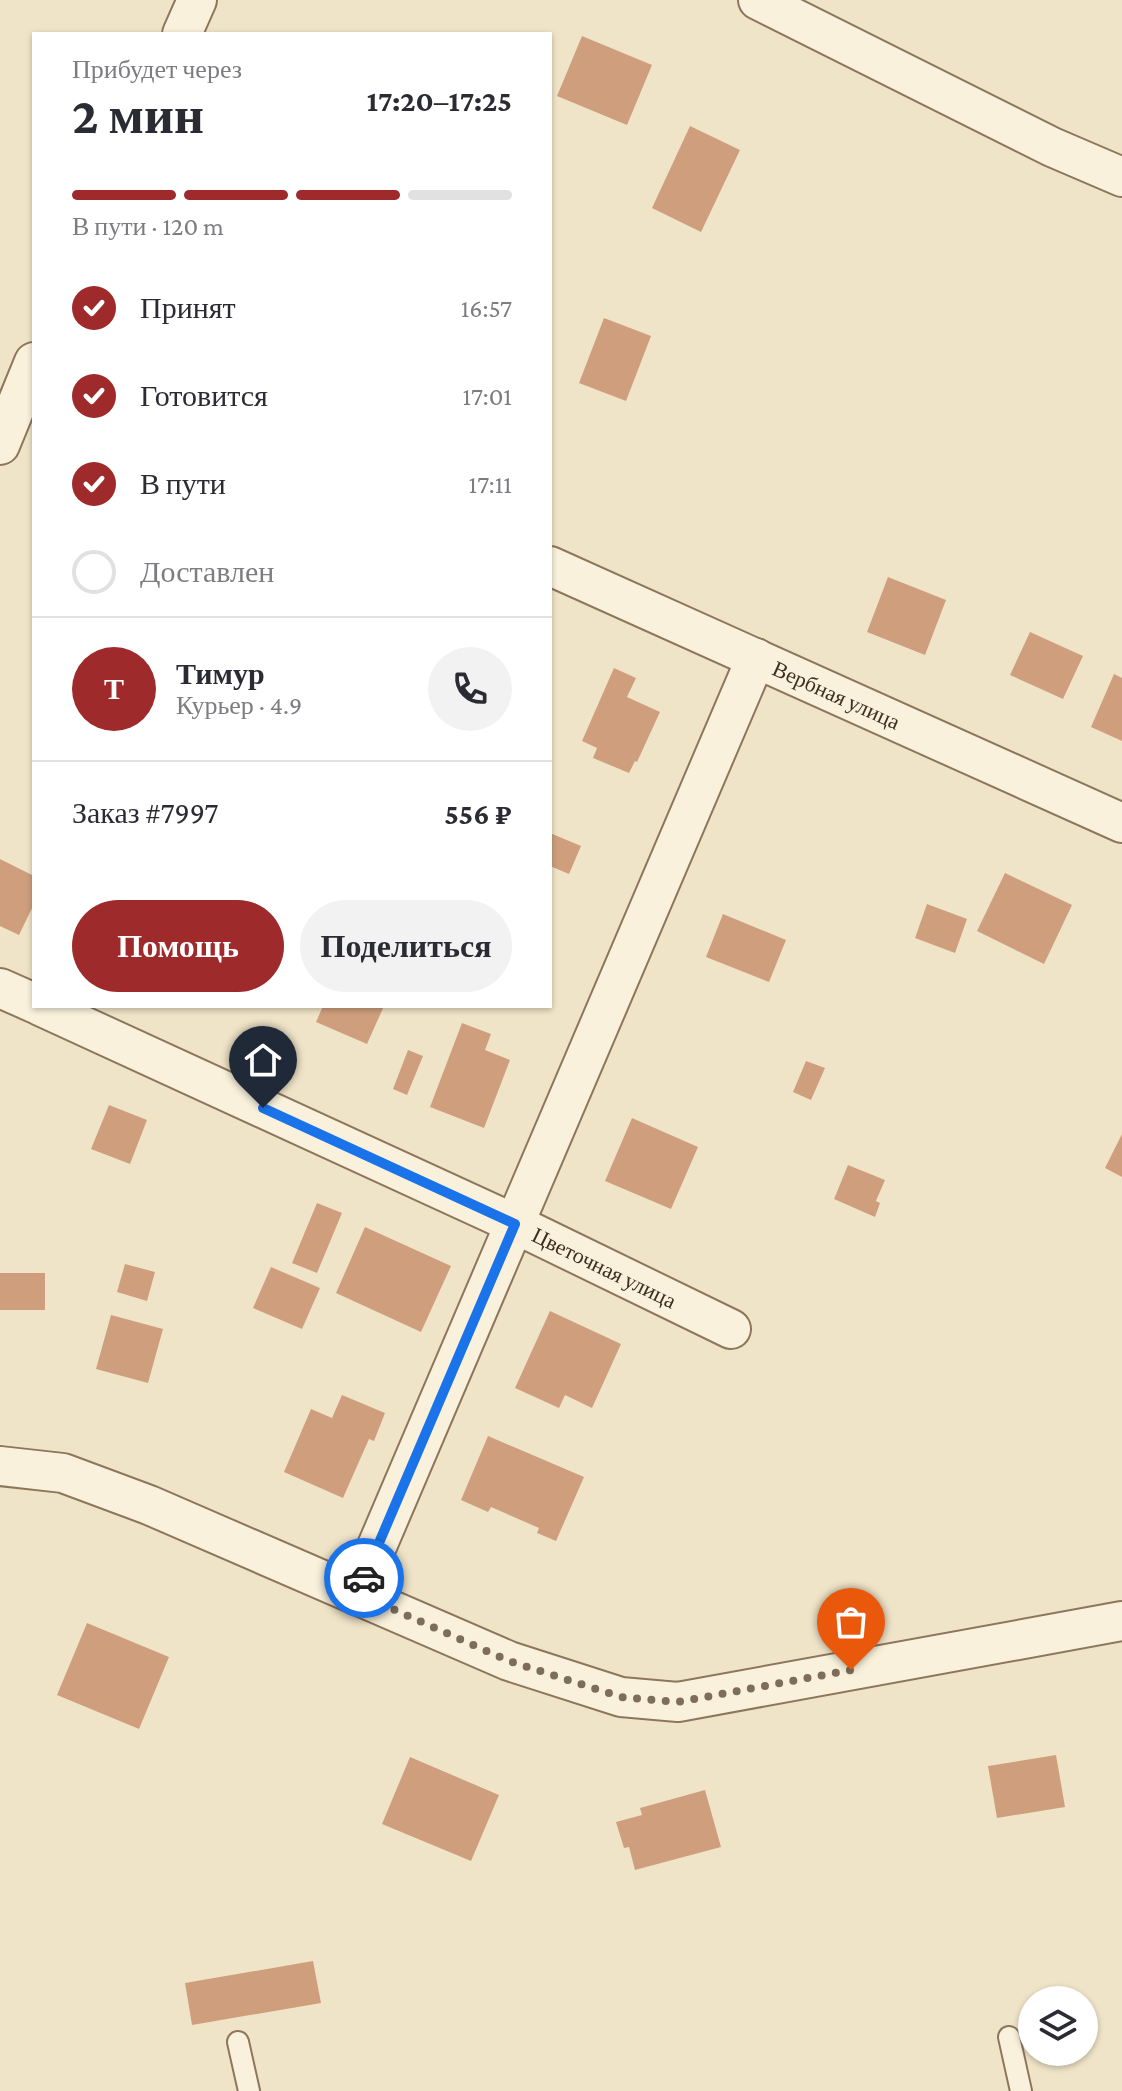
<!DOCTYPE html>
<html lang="ru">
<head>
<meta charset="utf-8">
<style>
  :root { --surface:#fff; --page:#f2f2f3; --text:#2b2b33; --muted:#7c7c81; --line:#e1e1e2; --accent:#9e2a2b }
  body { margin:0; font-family:"Crimson Pro",serif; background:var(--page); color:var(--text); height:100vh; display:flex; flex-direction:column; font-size:30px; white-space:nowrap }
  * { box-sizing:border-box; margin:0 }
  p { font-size:26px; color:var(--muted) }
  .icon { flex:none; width:44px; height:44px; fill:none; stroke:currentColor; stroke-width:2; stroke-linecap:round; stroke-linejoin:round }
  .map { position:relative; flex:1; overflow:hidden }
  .sheet { position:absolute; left:32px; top:32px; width:520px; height:976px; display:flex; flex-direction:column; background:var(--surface); border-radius:0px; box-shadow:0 2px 6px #0004 }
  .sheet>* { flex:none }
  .buttons { position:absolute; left:1018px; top:1986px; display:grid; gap:16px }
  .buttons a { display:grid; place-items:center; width:80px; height:80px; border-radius:50%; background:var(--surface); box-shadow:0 2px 6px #0004; font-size:40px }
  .pin { position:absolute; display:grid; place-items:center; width:68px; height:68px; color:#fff; margin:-82px -34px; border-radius:50% 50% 50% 0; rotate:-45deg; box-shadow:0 0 8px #0007 }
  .pin .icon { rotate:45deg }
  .courier { position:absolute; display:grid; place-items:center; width:80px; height:80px; margin:-40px; border:6px solid #1a73e8; border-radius:50%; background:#fff; color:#222; box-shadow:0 2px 10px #0007 }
  .overview em { font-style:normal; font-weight:700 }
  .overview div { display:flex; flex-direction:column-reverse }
  .overview { display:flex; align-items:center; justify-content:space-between; height:136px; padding:0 40px }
  h1 { font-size:52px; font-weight:700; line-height:60px }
  .bar { display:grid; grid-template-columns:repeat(4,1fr); gap:12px 8px; align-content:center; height:96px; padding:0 40px }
  .bar i { height:10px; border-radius:6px; background:var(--line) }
  .bar .on { background:var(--accent) }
  .bar p { grid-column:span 4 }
  .line { display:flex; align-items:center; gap:20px; padding:0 40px; border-top:2px solid var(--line) }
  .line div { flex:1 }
  .round { display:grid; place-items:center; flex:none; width:84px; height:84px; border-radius:42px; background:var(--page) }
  ol { padding:0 40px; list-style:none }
  li { display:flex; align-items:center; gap:24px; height:88px }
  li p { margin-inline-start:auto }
  li .icon { padding:8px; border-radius:50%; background:var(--accent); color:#fff; stroke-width:4 }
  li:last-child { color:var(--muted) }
  li i { width:44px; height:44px; border:4px solid var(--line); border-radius:50% }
  .action { display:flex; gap:16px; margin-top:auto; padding:16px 40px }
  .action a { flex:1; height:92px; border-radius:48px; background:var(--accent); color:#fff; font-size:32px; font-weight:700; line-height:92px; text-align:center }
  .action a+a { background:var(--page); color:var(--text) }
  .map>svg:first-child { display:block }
  .building { fill:#cf9f7d }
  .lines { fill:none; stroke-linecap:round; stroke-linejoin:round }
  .service-casing { stroke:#8d765c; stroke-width:24 }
  .minor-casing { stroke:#8d765c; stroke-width:42 }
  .service { stroke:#faf1dc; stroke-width:20 }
  .minor { stroke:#faf1dc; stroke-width:38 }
  .done { stroke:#7c6e5b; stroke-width:8; stroke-dasharray:0 14.4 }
  .route { stroke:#1a73e8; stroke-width:10 }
  .labels { text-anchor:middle; stroke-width:6; stroke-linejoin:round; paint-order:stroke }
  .street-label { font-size:22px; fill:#3d2e20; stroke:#f7eed8 }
</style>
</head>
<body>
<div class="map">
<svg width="1122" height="2091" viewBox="0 0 1122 2091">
  <rect width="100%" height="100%" fill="#f0e4c8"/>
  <path class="building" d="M 582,36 L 652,65 L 627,125 L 557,96 Z
    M 690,126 L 740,150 L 701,232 L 652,208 Z
    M 604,318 L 651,336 L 626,401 L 579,383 Z
    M 888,577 L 946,600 L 925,655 L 867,632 Z
    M 1030,632 L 1083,656 L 1063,699 L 1010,675 Z
    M 614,668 L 636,678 L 627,697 L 660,712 L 637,762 L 635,761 L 629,773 L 593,758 L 597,748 L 582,741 Z
    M 1114,674 L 1122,678 L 1122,741 L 1091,727 Z
    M 550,833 L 581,846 L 569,874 L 550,866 Z
    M 0,859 L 34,876 L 34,904 L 19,935 L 0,926 Z
    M 1005,873 L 1072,905 L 1044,964 L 977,931 Z
    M 927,904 L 967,919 L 955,953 L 915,938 Z
    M 723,914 L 786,940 L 769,982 L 706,957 Z
    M 323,1006 L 384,1006 L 367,1044 L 316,1022 Z
    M 462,1023 L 491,1034 L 485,1050 L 510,1060 L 484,1128 L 430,1107 Z
    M 408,1050 L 423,1056 L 407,1095 L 393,1089 Z
    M 806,1061 L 825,1068 L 811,1100 L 793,1092 Z
    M 109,1105 L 147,1120 L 130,1164 L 91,1149 Z
    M 632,1118 L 698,1147 L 671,1209 L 605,1181 Z
    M 1122,1134 L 1122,1177 L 1105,1168 Z
    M 848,1165 L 885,1180 L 876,1201 L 880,1203 L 875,1217 L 834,1199 Z
    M 317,1203 L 342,1213 L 317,1273 L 292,1263 Z
    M 365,1227 L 451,1266 L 421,1332 L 336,1293 Z
    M 125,1264 L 155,1272 L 147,1301 L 117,1292 Z
    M 271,1267 L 320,1288 L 302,1329 L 253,1308 Z
    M 0,1273 L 45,1273 L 45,1310 L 0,1310 Z
    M 550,1311 L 621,1344 L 592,1408 L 565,1395 L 559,1408 L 515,1388 Z
    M 111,1315 L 163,1329 L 148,1383 L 96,1369 Z
    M 342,1395 L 385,1413 L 374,1441 L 369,1439 L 343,1498 L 284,1472 L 311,1409 L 332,1418 Z
    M 488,1436 L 584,1477 L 556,1541 L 537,1533 L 539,1528 L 491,1507 L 488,1512 L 461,1500 Z
    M 87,1623 L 169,1657 L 139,1729 L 57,1695 Z
    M 1056,1755 L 1065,1807 L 997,1818 L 988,1766 Z
    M 410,1757 L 499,1795 L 471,1861 L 382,1824 Z
    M 705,1790 L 721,1847 L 635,1870 L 629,1847 L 624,1848 L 616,1822 L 642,1815 L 640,1808 Z
    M 313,1961 L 321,2003 L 192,2025 L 185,1983 Z"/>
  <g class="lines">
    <g class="service-casing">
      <path id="service" d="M 1009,2037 L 1021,2091
        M 238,2042 L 249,2091"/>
    </g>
    <g class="minor-casing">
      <g id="minor">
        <path d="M 758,0 L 1052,147 L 1122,177"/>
        <path d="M 182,34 L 197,0"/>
        <path d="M 0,445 L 34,362"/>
        <path id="s1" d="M 550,566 L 1122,823"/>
        <path d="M 0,988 L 34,1003"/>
        <path id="s2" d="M 40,1006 L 515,1224 L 731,1329"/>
        <path d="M 0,1466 L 63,1473 L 149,1505 L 509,1661 L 621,1697 L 678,1702 L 1122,1621"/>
        <path d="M 357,1593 L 756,658"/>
      </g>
    </g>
    <use href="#service" class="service"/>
    <use href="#minor" class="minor"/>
  </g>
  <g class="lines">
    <path class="done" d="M 364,1578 L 357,1593 L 509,1661 L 621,1697 L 678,1702 L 851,1670"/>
    <path class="route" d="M 263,1108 L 515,1224 L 364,1578"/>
  </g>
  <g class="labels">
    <g class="street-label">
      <text dy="8" stroke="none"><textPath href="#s1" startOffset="314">Вербная улица</textPath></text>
      <text dy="8" stroke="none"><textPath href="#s2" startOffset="622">Цветочная улица</textPath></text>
    </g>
  </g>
</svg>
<div class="buttons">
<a><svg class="icon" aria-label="layers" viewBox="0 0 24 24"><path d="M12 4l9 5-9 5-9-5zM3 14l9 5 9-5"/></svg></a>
</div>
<div class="pin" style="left:851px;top:1670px;background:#ea580c"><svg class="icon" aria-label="bag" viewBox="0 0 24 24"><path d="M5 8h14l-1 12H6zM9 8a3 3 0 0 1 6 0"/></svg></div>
<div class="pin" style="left:263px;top:1108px;background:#1f2937"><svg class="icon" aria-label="home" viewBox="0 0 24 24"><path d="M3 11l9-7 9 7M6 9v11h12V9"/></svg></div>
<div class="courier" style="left:364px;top:1578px"><svg class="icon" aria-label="car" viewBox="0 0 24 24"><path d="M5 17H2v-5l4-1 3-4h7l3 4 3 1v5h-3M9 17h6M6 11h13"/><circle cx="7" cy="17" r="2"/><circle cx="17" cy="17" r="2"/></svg></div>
<section class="sheet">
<div class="overview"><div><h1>2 мин</h1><p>Прибудет через</p></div><em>17:20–17:25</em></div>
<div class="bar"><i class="on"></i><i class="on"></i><i class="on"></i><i></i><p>В пути · 120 m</p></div>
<ol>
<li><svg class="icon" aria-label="check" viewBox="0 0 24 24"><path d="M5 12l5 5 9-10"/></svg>Принят<p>16:57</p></li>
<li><svg class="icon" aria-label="check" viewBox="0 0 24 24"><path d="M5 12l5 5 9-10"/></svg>Готовится<p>17:01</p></li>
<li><svg class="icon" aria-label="check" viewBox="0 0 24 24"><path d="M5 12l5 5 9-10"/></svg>В пути<p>17:11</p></li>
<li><i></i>Доставлен</li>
</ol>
<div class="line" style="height:144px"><b class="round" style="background:var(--accent);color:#fff">Т</b><div><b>Тимур</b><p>Курьер · 4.9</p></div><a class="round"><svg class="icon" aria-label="phone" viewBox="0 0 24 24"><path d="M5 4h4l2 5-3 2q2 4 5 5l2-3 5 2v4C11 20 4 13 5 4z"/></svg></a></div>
<div class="line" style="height:104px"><div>Заказ #7997</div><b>556 ₽</b></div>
<div class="action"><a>Помощь</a><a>Поделиться</a></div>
</section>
</div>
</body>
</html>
